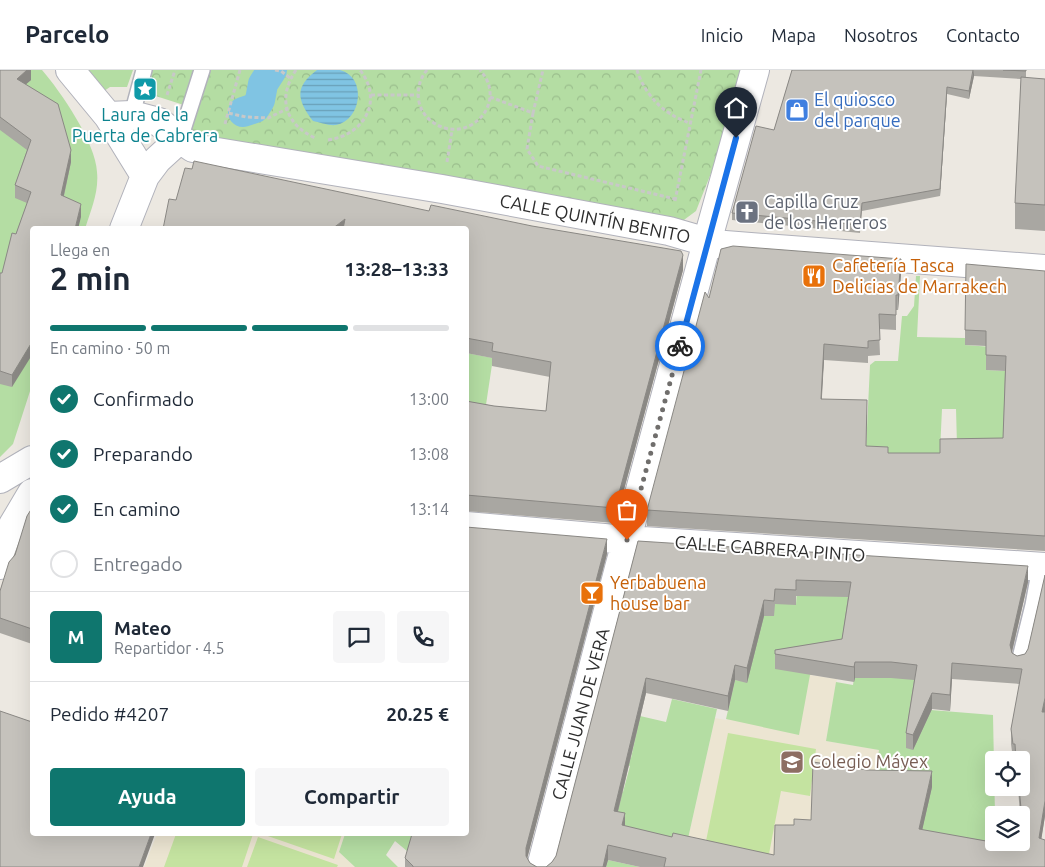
<!DOCTYPE html>
<html lang="es">
<head>
<meta charset="utf-8">
<style>
  :root { --surface:#fff; --page:#f6f6f7; --text:#1f2937; --muted:#747a83; --line:#e0e1e3; --accent:#0f766e }
  body { margin:0; font-family:Ubuntu,sans-serif; background:var(--page); color:var(--text); height:100vh; display:flex; flex-direction:column; font-size:19px; white-space:nowrap }
  * { box-sizing:border-box; margin:0 }
  p { font-size:16px; color:var(--muted) }
  .icon { flex:none; width:28px; height:28px; fill:none; stroke:currentColor; stroke-width:2; stroke-linecap:round; stroke-linejoin:round }
  .map { position:relative; flex:1; overflow:hidden }
  .details { position:absolute; left:30px; top:156px; width:439px; height:610px; display:flex; flex-direction:column; background:var(--surface); border-radius:5px; box-shadow:0 5px 20px #0002 }
  .details>* { flex:none }
  .controls { position:absolute; left:985px; top:681px; display:grid; gap:10px }
  .controls a { display:grid; place-items:center; width:45px; height:45px; border-radius:5px; background:var(--surface); box-shadow:0 5px 20px #0002; font-size:25px }
  .pin { position:absolute; display:grid; place-items:center; width:42px; height:42px; color:#fff; margin:-51px -21px; border-radius:50% 50% 50% 0; rotate:-45deg; box-shadow:0 0 5px #0007 }
  .pin .icon { rotate:45deg }
  .courier { position:absolute; display:grid; place-items:center; width:50px; height:50px; margin:-25px; border:4px solid #1a73e8; border-radius:50%; background:#fff; color:#222; box-shadow:0 1px 6px #0007 }
  .summary em { font-style:normal; font-weight:600 }
  .summary div { display:flex; flex-direction:column-reverse }
  .summary { display:flex; align-items:center; justify-content:space-between; height:85px; padding:0 20px }
  h1 { font-size:32px; font-weight:600; line-height:38px }
  .bar { display:grid; grid-template-columns:repeat(4,1fr); gap:8px 5px; align-content:center; height:60px; padding:0 20px }
  .bar i { height:6px; border-radius:4px; background:var(--line) }
  .bar .current { background:var(--accent) }
  .bar p { grid-column:span 4 }
  .line { display:flex; align-items:center; gap:12px; padding:0 20px; border-top:1px solid var(--line) }
  .line div { flex:1 }
  .round { display:grid; place-items:center; flex:none; width:52px; height:52px; border-radius:5px; background:var(--page) }
  ol { padding:0 20px; list-style:none }
  li { display:flex; align-items:center; gap:15px; height:55px }
  li p { margin-inline-start:auto }
  li .icon { padding:5px; border-radius:50%; background:var(--accent); color:#fff; stroke-width:4 }
  li:last-child { color:var(--muted) }
  li i { width:28px; height:28px; border:2px solid var(--line); border-radius:50% }
  .cta { display:flex; gap:10px; margin-top:auto; padding:10px 20px }
  .cta a { flex:1; height:58px; border-radius:5px; background:var(--accent); color:#fff; font-size:20px; font-weight:600; line-height:58px; text-align:center }
  .cta a+a { background:var(--page); color:var(--text) }
  header { display:flex; align-items:center; gap:30px; box-sizing:border-box; height:70px; padding:0 25px; background:var(--surface); border-bottom:1px solid var(--line) }
  header strong { font-size:24px }
  nav { display:flex; gap:28px; margin-inline-start:auto; font-size:18px }
  .map>svg:first-child { display:block }
  .education { fill:#ece5d2 }
  .forest { fill:url(#forest-crowns) }
  .garden { fill:#b4dda3 }
  .pitch { fill:#c4e3a0 }
  .water { fill:url(#water-rules) }
  .lines { fill:none; stroke-linecap:round; stroke-linejoin:round }
  .canal { stroke:#80c4e3; stroke-width:30 }
  .service-casing { stroke:#b1b2bb; stroke-width:18 }
  .minor-casing { stroke:#b1b2bb; stroke-width:30 }
  .tertiary-casing { stroke:#b1b2bb; stroke-width:30 }
  .path { stroke:#c8c8c8; stroke-width:3; stroke-dasharray:4 2.5; stroke-linecap:butt }
  .service { stroke:#fff; stroke-width:15 }
  .minor { stroke:#fff; stroke-width:28 }
  .tertiary { stroke:#fff; stroke-width:28 }
  .wall { fill:#a9a7a2; fill-rule:evenodd }
  .shaded-wall { fill:#8a8884 }
  .building { fill:#c5c2bc; stroke:#8a8884; fill-rule:evenodd }
  .done { stroke:#706e6c; stroke-width:5; stroke-dasharray:0 9 }
  .route { stroke:#1a73e8; stroke-width:6 }
  .labels { text-anchor:middle; stroke-width:4; stroke-linejoin:round; paint-order:stroke }
  .shop-label { font-size:18px; fill:#366cbe; stroke:#fff; text-anchor:start }
  .culture-label { font-size:18px; fill:#0d838f; stroke:#fff }
  .worship-label { font-size:18px; fill:#5b616d; stroke:#fff; text-anchor:start }
  .street-label { font-size:18px; fill:#2d2d2d; stroke:#fff }
  .food-label { font-size:18px; fill:#c56008; stroke:#fff; text-anchor:start }
  .education-label { font-size:18px; fill:#785e54; stroke:#fff; text-anchor:start }
</style>
</head>
<body>
<header>
<strong>Parcelo</strong>
<nav><a>Inicio</a><a>Mapa</a><a>Nosotros</a><a>Contacto</a></nav>
</header>
<div class="map">
<svg width="1045" height="797" viewBox="0 0 1045 797">
  <defs>
    <pattern id="forest-crowns" width="20" height="18" patternUnits="userSpaceOnUse" patternTransform="scale(1.25)"><rect width="20" height="18" fill="#b4dda3"/><path d="M2 6a3 3 0 1 1 6 0M12 15a3 3 0 1 1 6 0" fill="none" stroke="#9bbe8d"/></pattern>
    <pattern id="water-rules" width="6" height="5" patternUnits="userSpaceOnUse" patternTransform="scale(1.25)"><rect width="6" height="5" fill="#80c4e3"/><path d="M0 2.5h6" fill="none" stroke="#69a0b8"/></pattern>
  </defs>
  <rect width="100%" height="100%" fill="#ece8e1"/>
  <path class="education" d="M 810,605 L 837,609 L 826,671 L 880,680 L 874,715 L 850,797 L 685,782 L 715,648 L 726,650 Z
    M 157,764 L 345,764 L 339,782 L 355,797 L 144,797 Z"/>
  <path class="forest" d="M 143,0 L 752,0 L 696,141 L 669,161 L 180,69 L 190,37 L 137,20 Z"/>
  <path class="garden" d="M 0,0 L 42,0 C 61,22 96,73 97,102 C 99,122 91,140 85,159 L 32,159 L 32,315 L 13,374 L 0,387 Z
    M 83,0 L 133,0 L 127,17 L 110,17 L 101,23 Z
    M 916,206 L 920,206 L 917,267 L 965,268 L 965,275 L 992,277 L 986,300 L 1006,301 L 1003,378 L 957,375 L 956,339 L 942,339 L 939,402 L 866,379 L 870,295 L 875,291 L 898,291 L 902,246 L 907,246 L 914,236 Z
    M 466,283 L 493,288 L 484,348 L 466,346 Z
    M 799,494 L 851,527 L 839,597 L 810,605 L 799,665 L 726,649 L 735,610 L 747,612 L 763,546 L 775,534 L 796,534 Z
    M 856,595 L 937,605 L 931,640 L 993,645 L 995,745 L 994,745 L 994,772 L 999,773 L 1006,790 L 919,774 L 874,715 L 879,680 L 826,671 L 836,612 L 853,615 Z
    M 672,629 L 717,639 L 685,782 L 612,756 L 620,722 L 623,722 L 630,696 L 627,695 L 629,688 L 631,688 L 640,646 L 666,652 Z
    M 345,764 L 416,764 L 407,781 L 395,771 L 386,785 L 398,797 L 355,797 L 339,782 Z
    M 608,790 L 640,797 L 606,797 Z"/>
  <path class="pitch" d="M 728,663 L 816,679 L 810,726 L 781,721 L 769,784 L 706,771 Z
    M 176,764 L 253,764 L 242,797 L 164,797 Z
    M 262,764 L 342,764 L 334,789 Z
    M 258,767 L 338,795 L 337,797 L 247,797 Z"/>
  <path class="water" d="M 317,0 C 324,0 334,0 340,0 C 367,7 362,50 336,55 C 329,56 319,52 313,51 C 297,30 294,17 317,0 Z"/>
  <g class="lines">
    <path class="canal" d="M 243,42 L 255,38 L 260,30 L 263,14 L 272,0"/>
    <g class="service-casing">
      <path id="service" d="M 132,52 L 134,37 L 144,0
        M 180,69 L 202,0
        M 1019,592 L 1033,535 L 1040,497"/>
    </g>
    <g class="minor-casing">
      <path id="minor" d="M 70,0 L 108,46 L 145,106
        M 108,46 L 132,45 L 159,52 L 180,69 L 193,78 L 442,119 L 669,161 L 707,172 L 725,175 L 1045,199
        M 124,159 L 145,106 L 157,90 L 180,69
        M 0,409 L 32,390
        M 466,456 L 627,470 L 1045,497
        M 0,495 L 13,455 L 32,423
        M 541,797 L 619,498 L 707,172"/>
    </g>
    <g class="tertiary-casing">
      <path id="tertiary" d="M 707,172 L 755,0"/>
    </g>
    <path class="path" d="M 240,0 L 228,43 L 246,47 L 268,48 L 287,39
      M 275,0 L 281,1 L 290,8
      M 296,0 C 277,28 285,54 315,68
      M 427,0 C 419,9 417,21 419,32 C 421,40 425,46 431,51 C 467,78 510,33 480,0
      M 637,0 C 642,17 655,35 671,44 C 676,48 683,50 689,53
      M 167,25 L 175,0
      M 371,25 L 418,25
      M 490,27 L 533,43 L 543,0
      M 533,43 L 527,79 L 538,96 L 675,129
      M 225,54 L 228,43
      M 328,70 C 364,65 384,31 360,0
      M 447,92 L 452,60
      M 675,131 L 701,0"/>
    <use href="#service" class="service"/>
    <use href="#minor" class="minor"/>
    <use href="#tertiary" class="tertiary"/>
  </g>
  <path class="wall" d="M 0,0 L 31,0 L 31,10 L 26,14 L 71,92 L 64,126 L 81,147 L 32,159 L 12,317 L 0,314 L 0,203 L 2,203 L 27,133 L 15,128 L 15,115 L 27,80 L 0,60 Z
    M 792,0 L 1026,0 L 1026,8 L 1045,9 L 1045,161 L 1015,159 L 1015,133 L 1021,9 L 974,6 L 969,29 L 947,24 L 940,126 L 862,141 L 860,163 L 732,150 L 732,143 L 774,60 Z
    M 192,99 L 683,200 L 615,453 L 466,441 L 466,331 L 494,336 L 546,341 L 550,307 L 492,296 L 492,288 L 466,283 L 466,159 L 176,130 Z
    M 1045,201 L 1045,481 L 647,456 L 647,440 L 709,228 L 901,204 L 898,240 L 896,240 L 896,260 L 879,259 L 880,285 L 868,286 L 868,293 L 824,290 L 821,329 L 867,345 L 866,376 L 888,383 L 940,383 L 1003,368 L 1005,301 L 986,300 L 986,276 L 965,275 L 965,260 Z
    M 32,438 L 32,574 L 0,563 L 0,521 Z
    M 638,471 L 1028,512 L 1012,582 L 1012,583 L 1017,586 L 1025,584 L 1028,579 L 1045,505 L 1045,746 L 1041,769 L 1045,797 L 640,797 L 608,790 L 606,797 L 405,797 L 405,788 L 607,484 L 527,788 L 530,793 L 537,797 L 546,797 L 552,792 L 556,786 ZM 796,526 L 848,527 L 842,569 L 775,580 L 775,599 L 854,612 L 855,608 L 891,608 L 914,610 L 906,663 L 906,678 L 913,680 L 932,639 L 950,641 L 952,609 L 1020,614 L 1011,659 L 1011,674 L 1013,689 L 1015,690 L 1021,690 L 1021,718 L 1018,718 L 1020,745 L 1021,745 L 1021,756 L 1023,777 L 922,760 L 932,717 L 811,750 L 794,755 L 774,785 L 672,767 L 625,756 L 618,742 L 646,623 L 728,641 L 735,610 L 747,613 L 764,546 L 774,546 L 775,534 L 796,535 Z"/>
  <path class="shaded-wall" d="M 27,0 L 31,0 L 31,10 L 17,22 L 17,9 Z
    M 974,0 L 974,6 L 969,29 L 969,21 Z
    M 947,17 L 947,24 L 940,126 L 940,119 Z
    M 71,80 L 71,92 L 61,138 L 61,125 Z
    M 81,134 L 81,147 L 78,159 L 75,159 Z
    M 345,149 L 345,159 L 332,159 Z
    M 683,185 L 683,200 L 615,453 L 615,438 Z
    M 901,189 L 901,204 L 898,240 L 898,225 Z
    M 32,272 L 32,285 L 12,317 L 12,305 Z
    M 824,274 L 824,290 L 821,344 L 821,329 Z
    M 607,469 L 607,484 L 526,793 L 526,778 Z
    M 1028,496 L 1028,512 L 1010,590 L 1010,575 Z
    M 764,530 L 764,546 L 747,613 L 747,598 Z
    M 855,592 L 855,608 L 854,612 L 854,597 Z
    M 952,593 L 952,609 L 950,641 L 950,625 Z
    M 735,595 L 735,610 L 728,641 L 728,626 Z
    M 646,608 L 646,623 L 614,757 L 614,741 Z
    M 932,623 L 932,639 L 913,680 L 913,665 Z
    M 1045,628 L 1045,643 L 1042,642 Z
    M 932,701 L 932,717 L 919,774 L 919,759 Z
    M 1045,731 L 1045,746 L 1039,784 L 1039,768 Z
    M 625,743 L 625,759 L 622,755 Z
    M 151,764 L 155,764 L 143,797 L 139,797 Z
    M 608,775 L 608,790 L 606,797 L 603,797 Z"/>
  <path class="building" d="M 0,0 L 27,0 L 17,9 L 58,34 L 71,80 L 61,125 L 81,134 L 75,159 L 32,159 L 32,272 L 12,305 L 0,301 L 0,203 L 2,203 L 12,163 L 16,164 L 31,122 L 15,115 L 31,70 L 0,47 Z
    M 792,0 L 973,0 L 969,21 L 947,17 L 940,119 L 862,133 L 860,155 L 732,143 L 756,56 L 774,60 Z
    M 1003,0 L 1026,0 L 1026,1 Z
    M 1021,7 L 1045,9 L 1045,135 L 1015,133 Z
    M 194,91 L 429,141 L 431,135 L 532,156 L 681,181 L 683,185 L 615,438 L 466,425 L 466,331 L 494,336 L 546,341 L 551,292 L 492,281 L 493,273 L 466,268 L 466,159 L 343,159 L 345,149 L 332,159 L 163,159 L 169,129 L 176,130 L 185,98 L 192,99 Z
    M 733,176 L 901,189 L 898,225 L 896,225 L 896,245 L 879,244 L 880,270 L 868,271 L 868,278 L 824,274 L 821,329 L 867,330 L 866,376 L 888,377 L 888,383 L 940,383 L 940,369 L 1003,368 L 1006,286 L 986,285 L 986,261 L 965,260 L 966,194 L 1045,201 L 1045,466 L 647,440 L 705,222 L 709,228 L 721,179 Z
    M 32,438 L 32,559 L 0,548 L 0,521 L 9,492 L 15,485 L 27,446 Z
    M 466,457 L 607,469 L 526,778 L 526,786 L 530,793 L 537,797 L 546,797 L 552,792 L 556,786 L 638,471 L 1028,496 L 1010,575 L 1012,583 L 1017,586 L 1025,584 L 1028,579 L 1045,505 L 1045,628 L 1042,642 L 1045,642 L 1045,731 L 1039,768 L 1045,770 L 1045,797 L 664,797 L 666,788 L 608,775 L 603,797 L 413,797 L 413,796 L 405,788 L 412,764 L 466,764 ZM 796,510 L 851,512 L 842,569 L 775,580 L 775,584 L 854,597 L 855,592 L 891,592 L 917,595 L 906,663 L 913,665 L 932,623 L 950,625 L 952,593 L 1022,599 L 1011,659 L 1013,674 L 1015,674 L 1016,690 L 1021,690 L 1021,718 L 1019,718 L 1025,778 L 919,759 L 932,701 L 867,700 L 813,692 L 811,750 L 794,749 L 794,755 L 775,755 L 774,785 L 673,763 L 672,767 L 622,755 L 625,743 L 614,741 L 646,608 L 728,626 L 735,595 L 747,598 L 764,530 L 774,531 L 775,519 L 796,520 Z
    M 0,641 L 32,652 L 32,764 L 151,764 L 139,797 L 0,797 Z"/>
  <g class="lines">
    <path class="done" d="M 627,470 L 680,276"/>
    <path class="route" d="M 680,276 L 736,68"/>
  </g>
  <defs>
    <g id="sight-square" transform="scale(1.25)"><rect x="-9" y="-9" width="18" height="18" rx="4" fill="#0f9aa8" stroke="#fff"/><path d="M0-6L1.8-2.2L6-1.7L2.9 1.2L3.7 5.4L0 3.3L-3.7 5.4L-2.9 1.2L-6-1.7L-1.8-2.2Z" fill="#fff"/></g>
    <g id="shop-square" transform="scale(1.25)"><rect x="-9" y="-9" width="18" height="18" rx="4" fill="#3f7fe0" stroke="#fff"/><path d="M-5-2.5h2.3a2.7 3.5 0 0 1 5.4 0H5L5.5 6h-11ZM-1.5-2.5h3a1.5 2.3 0 0 0-3 0Z" fill="#fff"/></g>
    <g id="church-square" transform="scale(1.25)"><rect x="-9" y="-9" width="18" height="18" rx="4" fill="#6b7280" stroke="#fff"/><path d="M-1.2-6h2.4v3.5h3.3v2.4h-3.3V6h-2.4V-.1h-3.3v-2.4h3.3Z" fill="#fff"/></g>
    <g id="restaurant-square" transform="scale(1.25)"><rect x="-9" y="-9" width="18" height="18" rx="4" fill="#e8710a" stroke="#fff"/><path d="M-5-6h1v4h1v-4h1v4h1v-4h1v5L-1.5 .5V6h-2V.5L-5-1ZM5-6V6H3V1.5H1.5Q1.5-4 5-6Z" fill="#fff"/></g>
    <g id="bar-square" transform="scale(1.25)"><rect x="-9" y="-9" width="18" height="18" rx="4" fill="#e8710a" stroke="#fff"/><path d="M-6-5H6L.8 .8V4.5H3.5V6h-7V4.5H-.8V.8Z" fill="#fff"/></g>
    <g id="school-square" transform="scale(1.25)"><rect x="-9" y="-9" width="18" height="18" rx="4" fill="#8d6e63" stroke="#fff"/><path d="M0-5L7-2L0 1L-7-2ZM-4 1L0 2.5L4 1V4Q0 6-4 4Z" fill="#fff"/></g>
  </defs>
  <g fill-rule="evenodd">
    <use href="#sight-square" x="145" y="19"/>
    <use href="#shop-square" x="797" y="40"/>
    <use href="#church-square" x="747" y="142"/>
    <use href="#restaurant-square" x="814" y="206"/>
    <use href="#bar-square" x="592" y="523"/>
    <use href="#school-square" x="792" y="692"/>
  </g>
  <g class="labels">
    <g class="shop-label">
      <text x="814" y="36">El quiosco<tspan x="814" dy="21">del parque</tspan></text>
    </g>
    <g class="culture-label">
      <text x="145" y="51">Laura de la<tspan x="145" dy="21">Puerta de Cabrera</tspan></text>
    </g>
    <g class="worship-label">
      <text x="764" y="138">Capilla Cruz<tspan x="764" dy="21">de los Herreros</tspan></text>
    </g>
    <g class="street-label">
      <text transform="translate(595 149) rotate(11)" y="6">CALLE QUINTÍN BENITO</text>
      <text transform="translate(770 479) rotate(4)" y="6">CALLE CABRERA PINTO</text>
      <text transform="translate(581 644) rotate(-75)" y="6">CALLE JUAN DE VERA</text>
    </g>
    <g class="food-label">
      <text x="832" y="202">Cafetería Tasca<tspan x="832" dy="21">Delicias de Marrakech</tspan></text>
      <text x="610" y="519">Yerbabuena<tspan x="610" dy="21">house bar</tspan></text>
    </g>
    <g class="education-label">
      <text x="810" y="698">Colegio Máyex</text>
    </g>
  </g>
</svg>
<div class="controls">
<a><svg class="icon" aria-label="locate" viewBox="0 0 24 24"><circle cx="12" cy="12" r="6"/><path d="M12 2v4M12 18v4M2 12h4M18 12h4"/></svg></a>
<a><svg class="icon" aria-label="layers" viewBox="0 0 24 24"><path d="M12 4l9 5-9 5-9-5zM3 14l9 5 9-5"/></svg></a>
</div>
<div class="pin" style="left:627px;top:470px;background:#ea580c"><svg class="icon" aria-label="bag" viewBox="0 0 24 24"><path d="M5 8h14l-1 12H6zM9 8a3 3 0 0 1 6 0"/></svg></div>
<div class="pin" style="left:736px;top:68px;background:#1f2937"><svg class="icon" aria-label="home" viewBox="0 0 24 24"><path d="M3 11l9-7 9 7M6 9v11h12V9"/></svg></div>
<div class="courier" style="left:680px;top:276px"><svg class="icon" aria-label="bike" viewBox="0 0 24 24"><circle cx="6" cy="16" r="4"/><circle cx="18" cy="16" r="4"/><path d="M6 16l4-8h5l3 8M10 8l3 8H6M13 5h3"/></svg></div>
<section class="details">
<div class="summary"><div><h1>2 min</h1><p>Llega en</p></div><em>13:28–13:33</em></div>
<div class="bar"><i class="current"></i><i class="current"></i><i class="current"></i><i></i><p>En camino · 50 m</p></div>
<ol>
<li><svg class="icon" aria-label="check" viewBox="0 0 24 24"><path d="M5 12l5 5 9-10"/></svg>Confirmado<p>13:00</p></li>
<li><svg class="icon" aria-label="check" viewBox="0 0 24 24"><path d="M5 12l5 5 9-10"/></svg>Preparando<p>13:08</p></li>
<li><svg class="icon" aria-label="check" viewBox="0 0 24 24"><path d="M5 12l5 5 9-10"/></svg>En camino<p>13:14</p></li>
<li><i></i>Entregado</li>
</ol>
<div class="line" style="height:90px"><b class="round" style="background:var(--accent);color:#fff">M</b><div><b>Mateo</b><p>Repartidor · 4.5</p></div><a class="round"><svg class="icon" aria-label="chat" viewBox="0 0 24 24"><path d="M4 5h16v11H9l-5 4z"/></svg></a><a class="round"><svg class="icon" aria-label="phone" viewBox="0 0 24 24"><path d="M5 4h4l2 5-3 2q2 4 5 5l2-3 5 2v4C11 20 4 13 5 4z"/></svg></a></div>
<div class="line" style="height:65px"><div>Pedido #4207</div><b>20.25 €</b></div>
<div class="cta"><a>Ayuda</a><a>Compartir</a></div>
</section>
</div>
</body>
</html>
